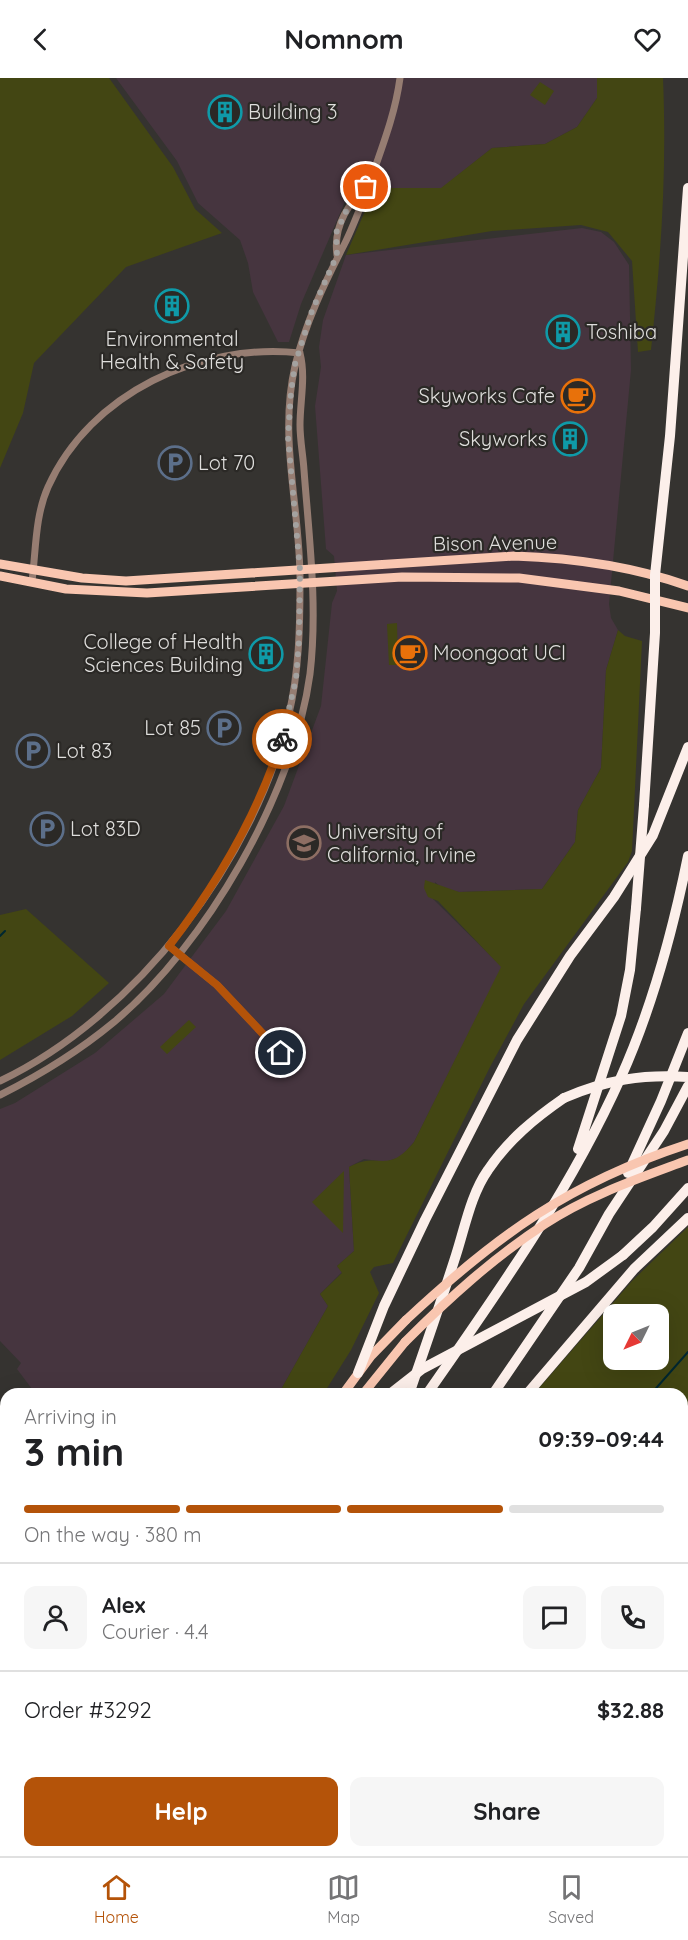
<!DOCTYPE html>
<html lang="en">
<head>
<meta charset="utf-8">
<style>
  :root { --surface:#fff; --page:#f6f6f6; --text:#202124; --muted:#757577; --line:#e0e0e0; --accent:#b45309 }
  body { margin:0; font-family:Quicksand,sans-serif; background:var(--page); color:var(--text); height:100vh; display:flex; flex-direction:column; font-size:22px; white-space:nowrap }
  * { box-sizing:border-box; margin:0 }
  p { font-size:20px; color:var(--muted) }
  .icon { flex:none; width:33px; height:33px; fill:none; stroke:currentColor; stroke-width:2; stroke-linecap:round; stroke-linejoin:round }
  .map { position:relative; flex:1; overflow:hidden }
  .drawer { position:absolute; left:0px; top:1310px; width:688px; height:470px; display:flex; flex-direction:column; background:var(--surface); border-radius:18px 18px 0 0; box-shadow:0 6px 24px #0002 }
  .drawer>* { flex:none }
  .needle { width:39px; rotate:227deg }
  .buttons { position:absolute; left:603px; top:1226px; display:grid; gap:12px }
  .buttons a { display:grid; place-items:center; width:66px; height:66px; border-radius:12px; background:var(--surface); box-shadow:0 6px 24px #0002; font-size:30px }
  .pin { position:absolute; display:grid; place-items:center; width:51px; height:51px; color:#fff; margin:-26px; border:3px solid #fff; border-radius:50%; box-shadow:0 2px 6px #0007 }
  .courier { position:absolute; display:grid; place-items:center; width:60px; height:60px; margin:-30px; border:4px solid #b45309; border-radius:50%; background:#fff; color:#222; box-shadow:0 2px 8px #0007 }
  .head em { font-style:normal; font-weight:700 }
  .head div { display:flex; flex-direction:column-reverse }
  .head { display:flex; align-items:center; justify-content:space-between; height:102px; padding:0 24px }
  h1 { font-size:39px; font-weight:700; line-height:45px }
  .bar { display:grid; grid-template-columns:repeat(4,1fr); gap:9px 6px; align-content:center; height:72px; padding:0 24px }
  .bar i { height:8px; border-radius:4px; background:var(--line) }
  .bar .current { background:var(--accent) }
  .bar p { grid-column:span 4 }
  .line { display:flex; align-items:center; gap:15px; padding:0 24px; border-top:2px solid var(--line) }
  .line div { flex:1 }
  .round { display:grid; place-items:center; flex:none; width:63px; height:63px; border-radius:12px; background:var(--page) }
  .button { display:flex; gap:12px; margin-top:auto; padding:12px 24px }
  .button a { flex:1; height:69px; border-radius:12px; background:var(--accent); color:#fff; font-size:24px; font-weight:700; line-height:69px; text-align:center }
  .button a+a { background:var(--page); color:var(--text) }
  header { display:flex; justify-content:space-between; align-items:center; height:78px; padding:0 24px; background:var(--surface); font-size:27px; font-weight:700 }
  .tab-bar { display:flex; justify-content:space-around; align-items:center; height:84px; border-top:2px solid var(--line); background:var(--surface); font-size:16px; color:var(--muted) }
  .tab-bar a { display:grid; justify-items:center; gap:3px }
  .tab-bar .current { color:var(--accent) }
  .map>svg:first-child { display:block }
  .commercial { fill:#46353f }
  .green { fill:#434613; fill-rule:evenodd }
  .lines { fill:none; stroke-linecap:round; stroke-linejoin:round }
  .stream { stroke:#002730; stroke-width:2 }
  .minor { stroke:#967d72; stroke-width:7 }
  .major { stroke:#f9c6b0; stroke-width:9 }
  .highway { stroke:#fcefea; stroke-width:10 }
  .major-bridge { stroke:#f9c6b0; stroke-width:9 }
  .highway-bridge { stroke:#fcefea; stroke-width:10 }
  .done { stroke:#a4a2a0; stroke-width:6; stroke-dasharray:0 10.8 }
  .route { stroke:#b45309; stroke-width:8 }
  .labels { text-anchor:middle; stroke-width:4.5; stroke-linejoin:round; paint-order:stroke }
  .poi-label { font-size:20px; fill:#dfdedc; stroke:#2b2926; text-anchor:start }
  .street-label { font-size:20px; fill:#dfdedc; stroke:#2b2926 }
</style>
</head>
<body>
<header><svg class="icon" aria-label="back" viewBox="0 0 24 24"><path d="M15 5l-7 7 7 7"/></svg>Nomnom<svg class="icon" aria-label="heart" viewBox="0 0 24 24"><path d="M12 20l-8-8c-3-5 5-10 8-4 3-6 11-1 8 4z"/></svg></header>
<div class="map">
<svg width="688" height="1778" viewBox="0 0 688 1778">
  <rect width="100%" height="100%" fill="#353330"/>
  <path class="commercial" d="M 116,0 L 597,0 L 597,20 L 577,49 L 545,66 L 492,70 L 442,110 L 375,110 L 353,105 L 301,226 L 289,264 L 278,264 L 253,214 L 248,185 L 240,162 L 198,125 L 177,83 Z
    M 582,150 L 601,154 L 614,164 L 629,187 L 631,292 L 609,526 L 611,540 L 618,552 L 606,592 L 601,690 L 578,732 L 575,764 L 542,811 L 459,814 L 442,810 L 435,804 L 433,821 L 502,889 L 414,1064 L 401,1079 L 385,1084 L 364,1081 L 349,1089 L 354,1173 L 337,1188 L 342,1194 L 320,1216 L 328,1228 L 279,1315 L 35,1315 L 17,1291 L 21,1285 L 0,1263 L 0,1031 L 15,1025 L 95,975 L 164,916 L 226,833 L 284,728 L 321,628 L 332,525 L 337,513 L 334,478 L 326,471 L 315,328 L 321,289 L 319,269 L 323,242 L 346,177 Z"/>
  <path class="green" d="M 0,0 L 109,0 L 173,89 L 195,131 L 222,155 L 126,189 L 34,285 L 23,335 L 0,390 Z
    M 597,0 L 663,0 C 667,95 661,178 651,272 L 638,274 L 632,183 L 608,154 L 581,147 L 492,153 L 346,177 L 375,110 L 441,110 L 492,70 L 545,66 L 577,49 L 597,20 Z
    M 540,4 L 554,13 L 545,27 L 530,17 Z
    M 397,545 L 398,587 L 389,587 L 387,546 Z
    M 618,552 L 625,558 L 642,563 L 632,773 L 628,784 L 524,926 L 490,989 L 393,1185 L 374,1189 L 370,1194 L 379,1215 L 351,1272 L 324,1315 L 279,1315 L 328,1228 L 320,1216 L 342,1195 L 337,1188 L 354,1173 L 349,1089 C 380,1072 386,1098 414,1064 L 501,889 L 438,823 L 428,819 L 424,810 L 425,802 L 459,814 L 542,811 L 575,764 L 578,732 L 601,690 L 606,592 Z
    M 26,831 L 109,905 L 72,938 L 0,982 L 0,837 Z
    M 189,942 L 196,949 L 167,976 L 160,969 Z
    M 344,1093 L 343,1155 L 312,1124 Z
    M 688,1149 L 688,1337 L 683,1342 L 682,1316 L 534,1316 L 632,1203 ZM 614,1236 L 658,1236 L 658,1281 L 614,1281 Z
    M 6,1504 L 6,1551 L 0,1550 L 0,1509 Z
    M 46,1773 L 78,1773 L 74,1778 L 41,1778 Z
    M 170,1773 L 277,1773 L 277,1778 L 166,1778 Z
    M 290,1773 L 495,1773 L 492,1778 L 287,1778 Z"/>
  <g class="lines">
    <path class="stream" d="M 0,858 L 5,853
      M 651,1316 L 688,1274
      M 235,1778 L 239,1773"/>
    <path class="minor" d="M 337,177 C 333,149 348,125 369,106
      M 32,503 C 36,472 35,438 48,409 C 90,315 201,264 300,275
      M 169,868 L 217,907 L 281,975
      M 0,1003 C 136,938 255,782 289,636 C 299,593 300,549 300,505 C 301,433 278,361 295,288 C 305,246 324,206 344,167 C 354,147 362,125 370,104 C 382,69 395,37 400,0
      M 0,1017 C 40,997 79,973 114,944 C 206,867 294,715 310,596 C 318,528 309,459 304,392 C 303,377 300,362 300,347 C 300,323 306,299 300,275
      M 687,1695 L 688,1703
      M 502,1778 L 506,1773
      M 513,1778 L 517,1773"/>
    <path class="major" d="M 0,486 L 82,500 L 126,503 L 514,478 C 573,480 632,488 688,508
      M 0,498 L 66,511 L 147,515 L 402,499 L 519,500 L 619,513 L 688,530
      M 343,1316 L 371,1278 L 406,1242
      M 363,1316 L 405,1264
      M 0,1557 L 6,1557
      M 0,1569 L 6,1569
      M 0,1684 L 6,1679
      M 0,1705 L 6,1700
      M 24,1778 L 28,1773"/>
    <path class="highway" d="M 644,727 L 655,555 L 655,497 L 670,358 L 688,110
      M 578,1071 L 621,938 L 630,892 L 636,830
      M 628,1095 L 661,1023 L 688,955
      M 623,1177 L 653,1149 L 688,1110
      M 358,1295 L 384,1228 L 425,1142 L 517,962 L 570,878 L 614,819 L 653,757 L 688,669
      M 409,1316 C 425,1270 441,1224 456,1177 C 465,1149 471,1116 488,1092 C 508,1062 535,1040 564,1020
      M 427,1316 C 498,1214 570,1113 621,999 C 652,930 673,852 688,778
      M 493,1316 L 579,1190 L 609,1136 L 664,1053 L 688,1008
      M 527,1316 L 634,1191 L 688,1140
      M 87,1778 L 90,1773
      M 152,1778 L 156,1773"/>
    <path class="major-bridge" d="M 406,1242 C 497,1157 569,1105 688,1066
      M 405,1264 C 449,1220 493,1180 545,1146 C 589,1117 640,1100 688,1082"/>
    <path class="highway-bridge" d="M 636,830 L 644,727
      M 564,1020 C 605,1002 643,996 688,999
      M 390,1316 L 422,1291 L 586,1204 L 623,1177"/>
  </g>
  <g class="lines">
    <path class="done" d="M 282,661 L 296,601 L 299,562 L 300,492 L 288,359 L 291,314 L 295,286 L 312,233 L 337,177 L 336,155 L 350,125 L 366,109"/>
    <path class="route" d="M 281,975 L 217,907 L 169,868 C 217,806 258,736 282,661"/>
  </g>
  <defs>
    <g id="building-ring" transform="scale(1.725)"><circle r="9.5" fill="#2b2926" stroke="#0f9aa8" stroke-width="1.5"/><path d="M-4-6H4V6H1V3H-1V6H-4ZM-2.5-4.3h1.7v1.8h-1.7ZM.8-4.3h1.7v1.8H.8ZM-2.5-1h1.7V.8h-1.7ZM.8-1h1.7V.8H.8Z" fill="#0f9aa8"/></g>
    <g id="cafe-ring" transform="scale(1.725)"><circle r="9.5" fill="#2b2926" stroke="#e8710a" stroke-width="1.5"/><path d="M-5.5-4.5H6V0H3Q3 3.5 0 3.5H-2.5Q-5.5 3.5-5.5 0ZM3-3.2v2h1.7v-2ZM-6 4.5H4V6H-6Z" fill="#e8710a"/></g>
    <g id="parking-ring" transform="scale(1.725)"><circle r="9.5" fill="#2b2926" stroke="#5c6f8a" stroke-width="1.5"/><path d="M-3.5-5.5H1a3.5 3.5 0 0 1 0 7H-1V5.5H-3.5ZM-1-3.4V-.6H.8a1.4 1.4 0 0 0 0-2.8Z" fill="#5c6f8a"/></g>
    <g id="university-ring" transform="scale(1.725)"><circle r="9.5" fill="#2b2926" stroke="#8d6e63" stroke-width="1.5"/><path d="M0-5L7-2L0 1L-7-2ZM-4 1L0 2.5L4 1V4Q0 6-4 4Z" fill="#8d6e63"/></g>
  </defs>
  <g fill-rule="evenodd">
    <use href="#building-ring" x="225" y="34"/>
    <use href="#building-ring" x="172" y="228"/>
    <use href="#building-ring" x="563" y="254"/>
    <use href="#cafe-ring" x="578" y="318"/>
    <use href="#building-ring" x="570" y="361"/>
    <use href="#parking-ring" x="175" y="385"/>
    <use href="#cafe-ring" x="410" y="575"/>
    <use href="#building-ring" x="266" y="576"/>
    <use href="#parking-ring" x="224" y="650"/>
    <use href="#parking-ring" x="33" y="673"/>
    <use href="#parking-ring" x="47" y="751"/>
    <use href="#university-ring" x="304" y="765"/>
  </g>
  <g class="labels">
    <g class="poi-label">
      <text x="248" y="41">Building 3</text>
      <text x="586" y="261">Toshiba</text>
      <text x="172" y="268" text-anchor="middle">Environmental<tspan x="172" dy="23">Health &amp; Safety</tspan></text>
      <text x="555" y="325" text-anchor="end">Skyworks Cafe</text>
      <text x="547" y="368" text-anchor="end">Skyworks</text>
      <text x="198" y="392">Lot 70</text>
      <text x="243" y="571" text-anchor="end">College of Health<tspan x="243" dy="23">Sciences Building</tspan></text>
      <text x="433" y="582">Moongoat UCI</text>
      <text x="201" y="657" text-anchor="end">Lot 85</text>
      <text x="56" y="680">Lot 83</text>
      <text x="70" y="758">Lot 83D</text>
      <text x="327" y="761">University of<tspan x="327" dy="23">California, Irvine</tspan></text>
    </g>
    <g class="street-label">
      <text transform="translate(495 465) rotate(-1)" y="7">Bison Avenue</text>
    </g>
  </g>
</svg>
<div class="buttons">
<a><svg class="needle" viewBox="-14 -14 28 28"><path d="M0-13l5 13h-10z" fill="#e53935"/><path d="M0 13l5-13h-10z" fill="#757577"/></svg></a>
</div>
<div class="pin" style="left:366px;top:109px;background:#ea580c"><svg class="icon" aria-label="bag" viewBox="0 0 24 24"><path d="M5 8h14l-1 12H6zM9 8a3 3 0 0 1 6 0"/></svg></div>
<div class="pin" style="left:281px;top:975px;background:#1f2937"><svg class="icon" aria-label="home" viewBox="0 0 24 24"><path d="M3 11l9-7 9 7M6 9v11h12V9"/></svg></div>
<div class="courier" style="left:282px;top:661px"><svg class="icon" aria-label="bike" viewBox="0 0 24 24"><circle cx="6" cy="16" r="4"/><circle cx="18" cy="16" r="4"/><path d="M6 16l4-8h5l3 8M10 8l3 8H6M13 5h3"/></svg></div>
<section class="drawer">
<div class="head"><div><h1>3 min</h1><p>Arriving in</p></div><em>09:39–09:44</em></div>
<div class="bar"><i class="current"></i><i class="current"></i><i class="current"></i><i></i><p>On the way · 380 m</p></div>
<div class="line" style="height:108px"><a class="round"><svg class="icon" aria-label="person" viewBox="0 0 24 24"><circle cx="12" cy="8" r="4"/><path d="M4 21q1-7 8-7t8 7"/></svg></a><div><b>Alex</b><p>Courier · 4.4</p></div><a class="round"><svg class="icon" aria-label="chat" viewBox="0 0 24 24"><path d="M4 5h16v11H9l-5 4z"/></svg></a><a class="round"><svg class="icon" aria-label="phone" viewBox="0 0 24 24"><path d="M5 4h4l2 5-3 2q2 4 5 5l2-3 5 2v4C11 20 4 13 5 4z"/></svg></a></div>
<div class="line" style="height:78px"><div>Order #3292</div><b>$32.88</b></div>
<div class="button"><a>Help</a><a>Share</a></div>
</section>
</div>
<nav class="tab-bar">
<a class="current"><svg class="icon" aria-label="home" viewBox="0 0 24 24"><path d="M3 11l9-7 9 7M6 9v11h12V9"/></svg>Home</a>
<a><svg class="icon" aria-label="map" viewBox="0 0 24 24"><path d="M3 6l6-2 6 2 6-2v14l-6 2-6-2-6 2zM9 4v14M15 6v14"/></svg>Map</a>
<a><svg class="icon" aria-label="saved" viewBox="0 0 24 24"><path d="M7 4h10v16l-5-4-5 4z"/></svg>Saved</a>
</nav>
</body>
</html>
